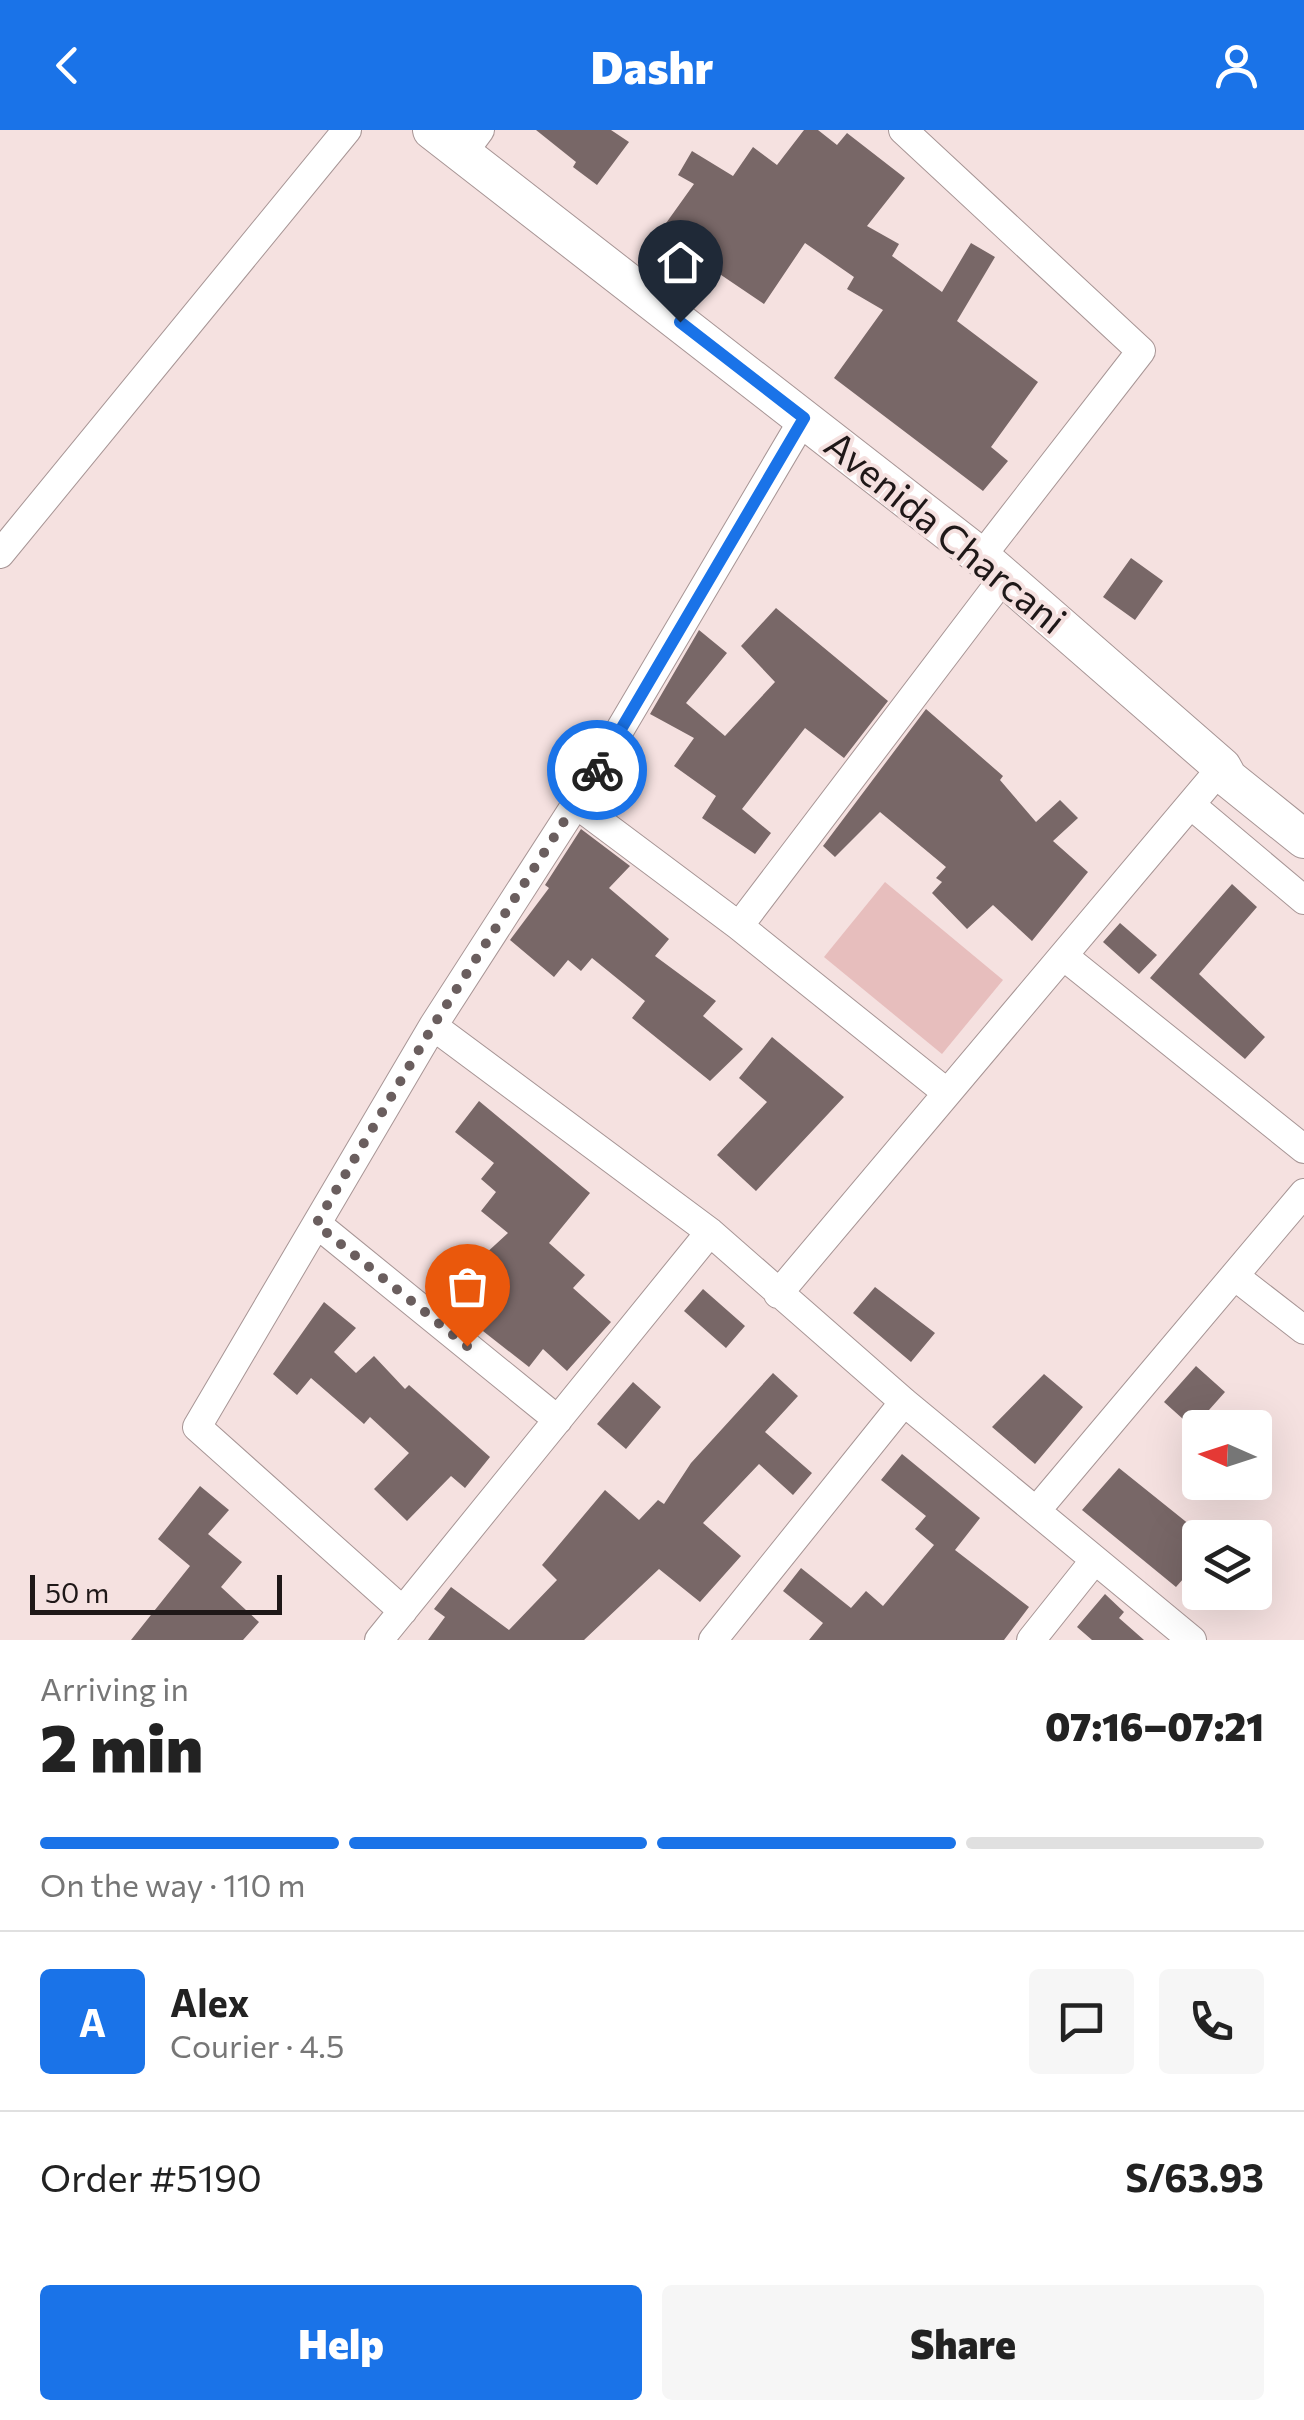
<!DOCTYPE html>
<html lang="en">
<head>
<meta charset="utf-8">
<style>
  :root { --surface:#fff; --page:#f6f6f6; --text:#222; --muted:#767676; --line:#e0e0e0; --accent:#1a73e8 }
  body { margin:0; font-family:Commissioner,sans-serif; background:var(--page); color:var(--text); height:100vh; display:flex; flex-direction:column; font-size:38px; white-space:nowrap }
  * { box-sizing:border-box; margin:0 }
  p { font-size:32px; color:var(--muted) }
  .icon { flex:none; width:55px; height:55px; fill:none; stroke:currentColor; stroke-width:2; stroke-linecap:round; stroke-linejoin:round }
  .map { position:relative; height:1510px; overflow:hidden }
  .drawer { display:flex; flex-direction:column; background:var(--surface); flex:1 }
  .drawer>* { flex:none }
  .needle { width:65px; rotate:273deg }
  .fabs { position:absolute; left:1182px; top:1280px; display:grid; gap:20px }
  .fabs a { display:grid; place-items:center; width:90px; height:90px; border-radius:10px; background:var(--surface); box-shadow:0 10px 40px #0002; font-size:50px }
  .scale { position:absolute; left:30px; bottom:25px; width:252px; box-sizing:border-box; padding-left:10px; border:5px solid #1f1818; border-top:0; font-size:28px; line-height:35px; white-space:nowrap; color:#1f1818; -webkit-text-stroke:8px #f5e1e0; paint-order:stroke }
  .pin { position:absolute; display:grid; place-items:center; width:85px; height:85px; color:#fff; margin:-102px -42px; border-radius:50% 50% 50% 0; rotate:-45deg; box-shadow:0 0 10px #0007 }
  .pin .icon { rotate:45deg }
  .courier { position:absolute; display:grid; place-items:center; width:100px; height:100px; margin:-50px; border:8px solid #1a73e8; border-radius:50%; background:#fff; color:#222; box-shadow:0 2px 12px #0007 }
  .head em { font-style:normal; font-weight:800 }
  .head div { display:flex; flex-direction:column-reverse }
  .head { display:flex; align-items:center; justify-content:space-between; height:170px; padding:0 40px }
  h1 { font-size:65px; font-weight:800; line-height:75px }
  .bar { display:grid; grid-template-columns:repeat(4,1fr); gap:15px 10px; align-content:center; height:120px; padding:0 40px }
  .bar i { height:12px; border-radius:8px; background:var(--line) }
  .bar .current { background:var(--accent) }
  .bar p { grid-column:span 4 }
  .line { display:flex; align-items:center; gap:25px; padding:0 40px; border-top:2px solid var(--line) }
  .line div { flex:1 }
  .round { display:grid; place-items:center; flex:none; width:105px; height:105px; border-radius:10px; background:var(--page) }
  .cta { display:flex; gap:20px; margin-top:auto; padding:20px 40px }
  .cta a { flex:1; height:115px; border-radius:10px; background:var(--accent); color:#fff; font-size:40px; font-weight:800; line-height:115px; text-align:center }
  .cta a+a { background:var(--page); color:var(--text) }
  header { display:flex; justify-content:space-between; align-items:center; height:130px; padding:0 40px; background:var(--accent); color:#fff; font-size:45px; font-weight:800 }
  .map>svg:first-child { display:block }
  .green { fill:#e7bebd }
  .building { fill:#786767 }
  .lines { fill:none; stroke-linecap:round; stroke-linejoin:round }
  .minor-casing { stroke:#a79595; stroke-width:30 }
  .secondary-casing { stroke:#a79595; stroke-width:40 }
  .minor { stroke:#fff; stroke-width:28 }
  .secondary { stroke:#fff; stroke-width:38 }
  .done { stroke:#6a5e5e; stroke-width:10; stroke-dasharray:0 18 }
  .route { stroke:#1a73e8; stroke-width:12 }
  .labels { text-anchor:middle; stroke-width:8; stroke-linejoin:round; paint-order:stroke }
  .street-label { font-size:38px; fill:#1f1818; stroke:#f5e1e0 }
</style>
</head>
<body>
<header><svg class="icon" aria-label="back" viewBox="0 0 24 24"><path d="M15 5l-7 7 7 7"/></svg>Dashr<svg class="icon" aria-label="person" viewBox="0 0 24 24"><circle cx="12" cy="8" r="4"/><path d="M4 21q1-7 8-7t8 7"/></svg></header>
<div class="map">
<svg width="1304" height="1510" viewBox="0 0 1304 1510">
  <rect width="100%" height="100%" fill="#f5e1e0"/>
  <path class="green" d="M 885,752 L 1003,850 L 942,924 L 824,827 Z"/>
  <path class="building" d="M 536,0 L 611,0 L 629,12 L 597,55 L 573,37 L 576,32 Z
    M 804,0 L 818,0 L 837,15 L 847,3 L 905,48 L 867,96 L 899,114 L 892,126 L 942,162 L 971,113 L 995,127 L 957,191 L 1038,252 L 991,317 L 1008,331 L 983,361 L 834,248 L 883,180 L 847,159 L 854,147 L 805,113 L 764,174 L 659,103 L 694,54 L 678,45 L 692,21 L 733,46 L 753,17 L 777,35 Z
    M 1131,428 L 1163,451 L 1135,490 L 1103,467 Z
    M 776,478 L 888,571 L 844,628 L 805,598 L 742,679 L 771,703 L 755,724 L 702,688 L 716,666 L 674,636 L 694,608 L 650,584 L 699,500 L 727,523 L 686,573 L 725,606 L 775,552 L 741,516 Z
    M 926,579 L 1003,646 L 1000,650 L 1036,692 L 1060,670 L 1078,688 L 1053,711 L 1088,742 L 1032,811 L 993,775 L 967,799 L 932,763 L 942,752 L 936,748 L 946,737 L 880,682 L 835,727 L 823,716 Z
    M 581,699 L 630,736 L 609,758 L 669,809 L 655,826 L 716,871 L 703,886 L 743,919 L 710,951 L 632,888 L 645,871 L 592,828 L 581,841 L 568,830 L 554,847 L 510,810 L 549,758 L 545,755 Z
    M 1232,754 L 1257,777 L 1199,844 L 1265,907 L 1245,929 L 1150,848 Z
    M 1120,793 L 1157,825 L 1139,844 L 1103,812 Z
    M 772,907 L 844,967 L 756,1061 L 717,1025 L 767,972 L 739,948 Z
    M 479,971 L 590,1063 L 549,1113 L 585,1145 L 573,1158 L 611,1192 L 567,1241 L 543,1219 L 529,1237 L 474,1194 L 445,1161 L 508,1103 L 481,1081 L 496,1062 L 481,1049 L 494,1033 L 455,1002 Z
    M 875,1157 L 935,1203 L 911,1232 L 853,1183 Z
    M 703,1159 L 745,1196 L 726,1218 L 684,1181 Z
    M 324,1172 L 356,1198 L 334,1222 L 356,1243 L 374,1226 L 405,1259 L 409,1255 L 490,1327 L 465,1358 L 451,1346 L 407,1391 L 374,1359 L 409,1323 L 370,1287 L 364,1294 L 311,1248 L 297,1265 L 273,1244 Z
    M 1196,1236 L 1225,1262 L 1193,1298 L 1164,1272 Z
    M 773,1243 L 798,1266 L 765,1302 L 812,1343 L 793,1365 L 759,1334 L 703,1393 L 741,1426 L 700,1472 L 659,1439 L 584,1510 L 428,1510 L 445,1487 L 434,1479 L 451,1457 L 509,1500 L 557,1450 L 542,1435 L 605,1360 L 639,1390 L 658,1370 L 664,1374 L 691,1333 Z
    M 1044,1244 L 1083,1277 L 1035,1334 L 992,1297 Z
    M 633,1252 L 661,1277 L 626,1319 L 597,1294 Z
    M 902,1324 L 980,1388 L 955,1420 L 1029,1477 L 1004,1510 L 809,1510 L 823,1493 L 783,1461 L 801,1438 L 851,1478 L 866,1461 L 883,1476 L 934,1415 L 915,1399 L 926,1386 L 881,1350 Z
    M 1119,1338 L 1200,1403 L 1200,1430 L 1176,1457 L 1082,1380 Z
    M 200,1356 L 229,1380 L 208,1404 L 242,1432 L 221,1457 L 259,1492 L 243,1510 L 131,1510 L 190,1436 L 158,1409 Z
    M 1105,1464 L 1124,1482 L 1119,1488 L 1144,1510 L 1092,1510 L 1077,1497 Z"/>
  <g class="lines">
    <g class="minor-casing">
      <path id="minor" d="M 903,0 L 1141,221 L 981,427
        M 463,23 L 480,0
        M 0,424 L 347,0
        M 576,674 L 739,796 L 946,962
        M 1191,675 L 1304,770
        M 739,796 L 1004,447
        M 1066,828 L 1304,1019
        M 433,896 L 710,1102 L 904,1272 L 1192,1510
        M 317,1094 L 558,1290
        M 1237,1148 L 1304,1200
        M 778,1164 L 1222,637
        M 1036,1381 L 1304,1063
        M 403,1481 L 197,1297 L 433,896 L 576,674 L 804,288
        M 379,1510 L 710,1102
        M 713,1510 L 904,1272
        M 1031,1510 L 1094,1431"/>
    </g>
    <g class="secondary-casing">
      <path id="secondary" d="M 432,0 L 981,427 L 1222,637 L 1228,648 L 1304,709"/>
    </g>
    <use href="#minor" class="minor"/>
    <use href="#secondary" class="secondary"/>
  </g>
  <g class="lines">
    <path class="done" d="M 467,1216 L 316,1094 L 433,896 L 597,640"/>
    <path class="route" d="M 597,640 L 804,288 L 680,192"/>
  </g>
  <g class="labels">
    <g class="street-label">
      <text transform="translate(945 403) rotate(39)" y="13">Avenida Charcani</text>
    </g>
  </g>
</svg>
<div class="fabs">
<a><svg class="needle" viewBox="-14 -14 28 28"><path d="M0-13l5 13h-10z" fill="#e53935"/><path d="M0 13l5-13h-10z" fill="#767676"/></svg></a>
<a><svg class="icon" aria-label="layers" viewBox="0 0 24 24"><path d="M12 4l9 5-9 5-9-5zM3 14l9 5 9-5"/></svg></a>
</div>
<div class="scale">50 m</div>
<div class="pin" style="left:467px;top:1216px;background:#ea580c"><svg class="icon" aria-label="bag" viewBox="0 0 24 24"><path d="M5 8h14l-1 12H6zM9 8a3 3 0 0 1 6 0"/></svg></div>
<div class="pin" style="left:680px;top:192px;background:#1f2937"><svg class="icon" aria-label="home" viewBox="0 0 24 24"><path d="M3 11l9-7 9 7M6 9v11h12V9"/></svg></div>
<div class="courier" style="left:597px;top:640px"><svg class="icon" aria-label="bike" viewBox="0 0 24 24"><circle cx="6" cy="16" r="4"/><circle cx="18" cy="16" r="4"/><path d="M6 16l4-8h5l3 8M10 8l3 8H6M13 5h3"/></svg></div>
</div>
<section class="drawer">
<div class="head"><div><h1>2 min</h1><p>Arriving in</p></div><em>07:16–07:21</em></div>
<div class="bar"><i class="current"></i><i class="current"></i><i class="current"></i><i></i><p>On the way · 110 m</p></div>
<div class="line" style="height:180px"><b class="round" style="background:var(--accent);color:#fff">A</b><div><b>Alex</b><p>Courier · 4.5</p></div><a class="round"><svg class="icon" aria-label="chat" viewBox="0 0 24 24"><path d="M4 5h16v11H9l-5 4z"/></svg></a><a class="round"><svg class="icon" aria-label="phone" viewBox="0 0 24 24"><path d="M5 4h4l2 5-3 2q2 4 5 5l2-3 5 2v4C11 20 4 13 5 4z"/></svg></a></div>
<div class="line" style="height:130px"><div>Order #5190</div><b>S/63.93</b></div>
<div class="cta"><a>Help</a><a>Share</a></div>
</section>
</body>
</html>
